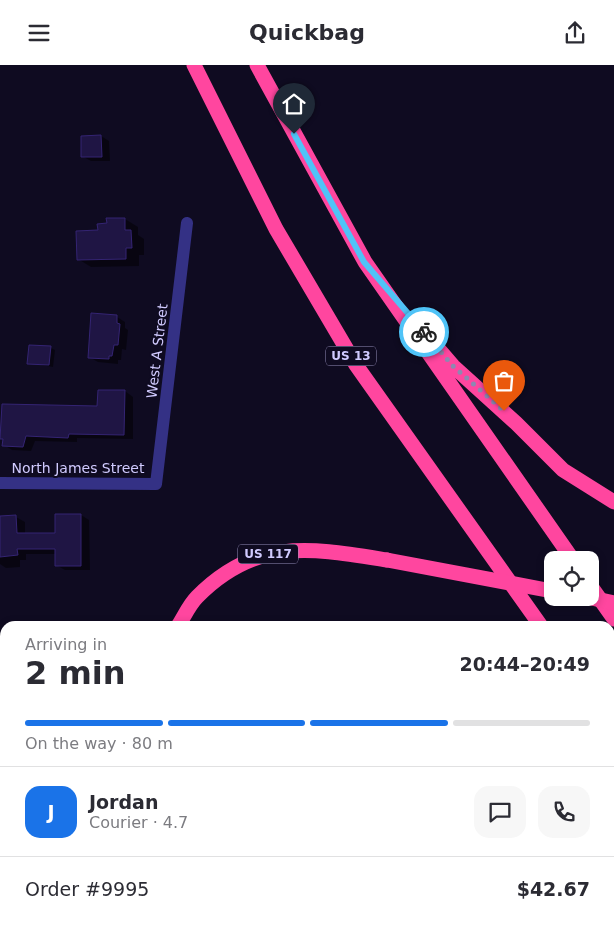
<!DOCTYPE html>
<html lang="en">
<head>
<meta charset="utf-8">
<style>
  :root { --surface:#fff; --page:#f7f7f7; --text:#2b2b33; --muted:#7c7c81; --line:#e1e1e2; --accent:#1a73e8 }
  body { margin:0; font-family:"DejaVu Sans",sans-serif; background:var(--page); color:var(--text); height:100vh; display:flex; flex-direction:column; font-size:19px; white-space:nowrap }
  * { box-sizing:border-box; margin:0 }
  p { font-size:16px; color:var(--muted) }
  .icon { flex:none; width:28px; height:28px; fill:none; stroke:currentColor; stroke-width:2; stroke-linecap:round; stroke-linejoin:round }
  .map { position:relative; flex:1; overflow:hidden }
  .panel { position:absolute; left:0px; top:556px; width:615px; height:311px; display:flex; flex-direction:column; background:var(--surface); border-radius:15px 15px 0 0; box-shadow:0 2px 8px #0003 }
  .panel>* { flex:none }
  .fabs { position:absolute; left:544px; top:486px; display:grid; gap:10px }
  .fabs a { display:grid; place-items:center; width:55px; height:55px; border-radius:10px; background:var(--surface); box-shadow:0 2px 8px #0003; font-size:25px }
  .pin { position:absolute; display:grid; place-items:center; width:42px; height:42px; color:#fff; margin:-51px -21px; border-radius:50% 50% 50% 0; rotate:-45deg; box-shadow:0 0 5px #0007 }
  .pin .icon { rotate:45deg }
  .courier { position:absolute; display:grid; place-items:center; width:50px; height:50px; margin:-25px; border:4px solid #4fc3f7; border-radius:50%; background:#fff; color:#222; box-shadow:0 1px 6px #0007 }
  .headline em { font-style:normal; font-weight:700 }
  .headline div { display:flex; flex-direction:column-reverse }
  .headline { display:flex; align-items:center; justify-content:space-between; height:85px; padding:0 25px }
  h1 { font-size:32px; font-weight:700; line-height:38px }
  .bar { display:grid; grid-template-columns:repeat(4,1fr); gap:8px 5px; align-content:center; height:60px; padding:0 25px }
  .bar i { height:6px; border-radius:4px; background:var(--line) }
  .bar .selected { background:var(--accent) }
  .bar p { grid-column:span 4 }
  .line { display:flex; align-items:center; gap:12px; padding:0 25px; border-top:1px solid var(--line) }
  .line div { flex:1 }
  .round { display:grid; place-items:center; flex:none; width:52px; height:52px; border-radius:15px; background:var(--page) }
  header { display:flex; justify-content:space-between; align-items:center; height:65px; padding:0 25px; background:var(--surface); font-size:22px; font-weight:700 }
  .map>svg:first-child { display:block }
  .shadow { fill:#0007 }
  .building { fill:#1f1544; stroke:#342473 }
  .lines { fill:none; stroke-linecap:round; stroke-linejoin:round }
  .street { stroke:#343185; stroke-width:12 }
  .highway { stroke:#ff469f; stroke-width:15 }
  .highway-bridge { stroke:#ff469f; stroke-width:15 }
  .done { stroke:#8d88b1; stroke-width:5; stroke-dasharray:0 9 }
  .route { stroke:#4fc3f7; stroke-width:6 }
  .labels { text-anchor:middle; stroke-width:4; stroke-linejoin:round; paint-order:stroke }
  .shield { fill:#0f0b21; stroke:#9791bc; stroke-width:1 }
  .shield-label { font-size:12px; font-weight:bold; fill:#d1cbff }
  .street-label { font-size:14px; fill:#d1cbff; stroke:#0f0b21 }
</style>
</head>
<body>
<header><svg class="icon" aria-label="menu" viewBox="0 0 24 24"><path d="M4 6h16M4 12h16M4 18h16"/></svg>Quickbag<svg class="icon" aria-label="share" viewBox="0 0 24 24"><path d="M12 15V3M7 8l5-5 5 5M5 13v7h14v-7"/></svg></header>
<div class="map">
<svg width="614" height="867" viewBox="0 0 614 867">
  <rect width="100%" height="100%" fill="#0f0b21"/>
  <path class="shadow" d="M 101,71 L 109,76 L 110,96 L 91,96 L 82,91 Z
    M 125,154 L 138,162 L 138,170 L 144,174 L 144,190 L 139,190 L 139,201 L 91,202 L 78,194 L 99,166 Z
    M 117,252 L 125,257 L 125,263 L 128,265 L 126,285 L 122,284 L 121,295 L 118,295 L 118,299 L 98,297 L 89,292 Z
    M 51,283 L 55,285 L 53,302 L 29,298 Z
    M 125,326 L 133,332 L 133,374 L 77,373 L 77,377 L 35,376 L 31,386 L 12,385 L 4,380 L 4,375 L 1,373 L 99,342 Z
    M 81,450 L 89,455 L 90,505 L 65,505 L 56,500 L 56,489 L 26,489 L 26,495 L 20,495 L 20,502 L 6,503 L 0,499 L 0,452 L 16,452 L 25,457 L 25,469 L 57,469 Z
    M 0,569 L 5,571 L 5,605 L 0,605 Z
    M 0,669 L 5,672 L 5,711 L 0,711 Z"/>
  <path class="building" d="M 101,70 L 102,92 L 81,92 L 81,71 Z
    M 106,153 L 125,153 L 125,165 L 131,165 L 132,183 L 126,183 L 126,194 L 77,195 L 76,166 L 98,165 L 97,159 L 107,158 Z
    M 91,248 L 117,250 L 117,258 L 120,259 L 118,280 L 114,280 L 112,291 L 109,291 L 109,294 L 88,293 Z
    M 29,280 L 51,281 L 49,300 L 27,299 Z
    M 98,325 L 125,325 L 124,370 L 69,369 L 68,373 L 26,371 L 23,382 L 2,381 L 3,374 L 0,374 L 2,339 L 97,341 Z
    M 55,449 L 81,449 L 81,501 L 55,501 L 55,484 L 17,484 L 18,490 L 0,492 L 0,451 L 16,450 L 17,468 L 55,468 Z"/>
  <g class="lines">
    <path class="street" d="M 0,418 L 156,419 L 187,158
      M 0,636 L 5,636
      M 0,846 L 5,846"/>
    <path class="highway" d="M 194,0 L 276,164 L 356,300 L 541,561
      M 257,0 L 365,197 L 573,495
      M 422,265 L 453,301 L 516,358 L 563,405 L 614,437
      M 590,520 L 614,554
      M 178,561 C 184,552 189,540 197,532 C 256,472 311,483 387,495
      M 610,658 L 614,663"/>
    <path class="highway-bridge" d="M 387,495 L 552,526
      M 587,532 L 614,538"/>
  </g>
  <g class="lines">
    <path class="done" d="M 424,267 L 453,301 L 504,346"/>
    <path class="route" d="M 294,69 L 364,197 L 424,267"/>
  </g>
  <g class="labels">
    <g class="shield">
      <rect x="326" y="281.5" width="50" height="19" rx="4"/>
      <rect x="238" y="479.5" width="60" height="19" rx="4"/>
    </g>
    <g class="shield-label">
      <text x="351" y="295">US 13</text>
      <text x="268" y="493">US 117</text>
    </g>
    <g class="street-label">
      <text transform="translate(157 286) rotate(-83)" y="5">West A Street</text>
      <text x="78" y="408">North James Street</text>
    </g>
  </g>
</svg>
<div class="fabs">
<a><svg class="icon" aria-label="locate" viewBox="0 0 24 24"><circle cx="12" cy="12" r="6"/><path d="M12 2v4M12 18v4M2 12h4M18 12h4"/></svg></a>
</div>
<div class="pin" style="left:504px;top:346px;background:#ea580c"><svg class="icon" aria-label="bag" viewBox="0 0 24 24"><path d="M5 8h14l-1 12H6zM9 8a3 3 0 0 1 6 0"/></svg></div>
<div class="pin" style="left:294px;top:69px;background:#1f2937"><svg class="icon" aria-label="home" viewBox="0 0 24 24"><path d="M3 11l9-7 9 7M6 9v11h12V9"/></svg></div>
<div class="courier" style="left:424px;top:267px"><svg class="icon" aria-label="bike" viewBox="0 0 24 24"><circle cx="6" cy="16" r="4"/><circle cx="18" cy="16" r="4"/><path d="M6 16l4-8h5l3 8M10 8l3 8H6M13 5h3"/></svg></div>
<section class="panel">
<div class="headline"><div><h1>2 min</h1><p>Arriving in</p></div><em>20:44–20:49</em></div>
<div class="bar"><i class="selected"></i><i class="selected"></i><i class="selected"></i><i></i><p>On the way · 80 m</p></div>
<div class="line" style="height:90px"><b class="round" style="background:var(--accent);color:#fff">J</b><div><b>Jordan</b><p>Courier · 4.7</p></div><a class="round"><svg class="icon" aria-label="chat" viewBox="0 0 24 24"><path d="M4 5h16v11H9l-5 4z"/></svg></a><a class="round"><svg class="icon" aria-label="phone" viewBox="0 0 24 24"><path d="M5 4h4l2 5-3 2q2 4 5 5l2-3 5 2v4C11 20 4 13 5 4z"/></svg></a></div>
<div class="line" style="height:65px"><div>Order #9995</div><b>$42.67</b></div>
</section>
</div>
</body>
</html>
